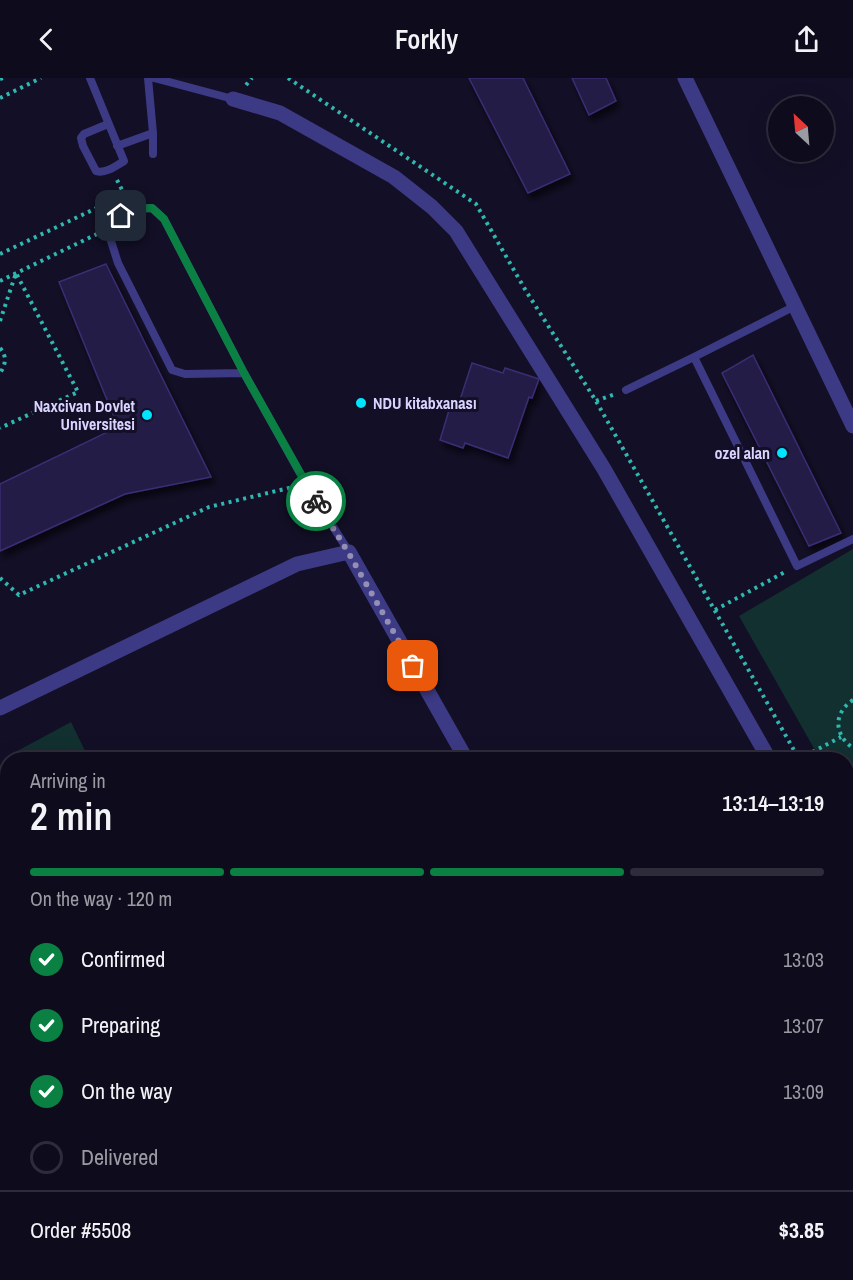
<!DOCTYPE html>
<html lang="en">
<head>
<meta charset="utf-8">
<style>
  :root { --surface:#0e0b1c; --page:#1c1929; --text:#f1f3f6; --muted:#9b9ba3; --line:#2e2b3b; --accent:#0b8043 }
  body { margin:0; font-family:"Archivo Narrow",sans-serif; background:var(--page); color:var(--text); height:100vh; display:flex; flex-direction:column; font-size:22px; white-space:nowrap }
  * { box-sizing:border-box; margin:0 }
  p { font-size:20px; color:var(--muted) }
  .icon { flex:none; width:33px; height:33px; fill:none; stroke:currentColor; stroke-width:2; stroke-linecap:round; stroke-linejoin:round }
  .map { position:relative; flex:1; overflow:hidden }
  .side { position:absolute; left:0px; top:674px; width:854px; height:530px; display:flex; flex-direction:column; background:var(--surface); border-radius:24px 24px 0 0; box-shadow:0 6px 24px #0002,0 0 0 2px var(--line) }
  .side>* { flex:none }
  .needle { width:39px; rotate:334deg }
  .tools { position:absolute; left:768px; top:18px; display:grid; gap:12px }
  .tools a { display:grid; place-items:center; width:66px; height:66px; border-radius:50%; background:var(--surface); box-shadow:0 6px 24px #0002,0 0 0 2px var(--line); font-size:30px }
  .pin { position:absolute; display:grid; place-items:center; width:51px; height:51px; color:#fff; margin:-26px; border-radius:12px; box-shadow:0 3px 9px #0006 }
  .courier { position:absolute; display:grid; place-items:center; width:60px; height:60px; margin:-30px; border:4px solid #0b8043; border-radius:50%; background:#fff; color:#222; box-shadow:0 2px 8px #0007 }
  .summary em { font-style:normal; font-weight:600 }
  .summary div { display:flex; flex-direction:column-reverse }
  .summary { display:flex; align-items:center; justify-content:space-between; height:102px; padding:0 30px }
  h1 { font-size:39px; font-weight:600; line-height:45px }
  .bar { display:grid; grid-template-columns:repeat(4,1fr); gap:9px 6px; align-content:center; height:72px; padding:0 30px }
  .bar i { height:8px; border-radius:4px; background:var(--line) }
  .bar .active { background:var(--accent) }
  .bar p { grid-column:span 4 }
  .line { display:flex; align-items:center; gap:15px; padding:0 30px; border-top:2px solid var(--line) }
  .line div { flex:1 }
  ol { padding:0 30px; list-style:none }
  li { display:flex; align-items:center; gap:18px; height:66px }
  li p { margin-inline-start:auto }
  li .icon { padding:6px; border-radius:50%; background:var(--accent); color:#fff; stroke-width:4 }
  li:last-child { color:var(--muted) }
  li i { width:33px; height:33px; border:3px solid var(--line); border-radius:50% }
  header { display:flex; justify-content:space-between; align-items:center; height:78px; padding:0 30px; background:var(--surface); font-size:27px; font-weight:600 }
  .map>svg:first-child { display:block }
  .park { fill:#12302f }
  .building { fill:#241b47; stroke:#3b2d73; stroke-width:1.5; filter:url(#shadow) }
  .lines { fill:none; stroke-linecap:round; stroke-linejoin:round }
  .path { stroke:#2fb8b0; stroke-width:4; stroke-dasharray:3 4.5; stroke-linecap:butt }
  .service { stroke:#3d3a85; stroke-width:8 }
  .minor { stroke:#3d3a85; stroke-width:15 }
  .done { stroke:#948fb3; stroke-width:6; stroke-dasharray:0 10.8 }
  .route { stroke:#0b8043; stroke-width:8 }
  .poi-dot { fill:#00e5ff; stroke:#130f26; stroke-width:2 }
  .labels { text-anchor:middle; stroke-width:6; stroke-linejoin:round; paint-order:stroke }
  .poi-label { font-size:16px; font-weight:bold; fill:#d9d4ff; stroke:#130f26; text-anchor:end }
</style>
</head>
<body>
<header><svg class="icon" aria-label="back" viewBox="0 0 24 24"><path d="M15 5l-7 7 7 7"/></svg>Forkly<svg class="icon" aria-label="share" viewBox="0 0 24 24"><path d="M12 15V3M7 8l5-5 5 5M5 13v7h14v-7"/></svg></header>
<div class="map">
<svg width="853" height="1202" viewBox="0 0 853 1202">
  <defs>
    <filter id="shadow"><feDropShadow dx="3.5" dy="6" stdDeviation="3" flood-color="#0009"/></filter>
  </defs>
  <rect width="100%" height="100%" fill="#130f26"/>
  <path class="park" d="M 853,471 L 853,740 L 846,728 L 846,681 L 820,681 L 739,538 Z
    M 71,644 L 89,681 L 9,681 L 8,678 Z
    M 7,859 L 8,1196 L 846,1196 L 846,1158 L 853,1154 L 853,1202 L 0,1202 L 0,861 Z"/>
  <path class="building" d="M 469,0 L 523,0 L 570,96 L 528,115 Z
    M 572,0 L 606,0 L 616,23 L 589,37 Z
    M 106,186 L 211,399 L 125,416 L 0,473 L 0,406 L 118,349 L 59,204 Z
    M 753,277 L 841,455 L 809,468 L 722,295 Z
    M 472,285 L 503,295 L 505,290 L 539,301 L 532,320 L 529,319 L 508,380 L 465,365 L 463,370 L 440,362 L 450,329 L 457,331 Z"/>
  <g class="lines">
    <path class="path" d="M 288,0 L 476,126 L 526,213 L 596,323 L 799,681
      M 0,1 L 3,0
      M 246,7 L 252,0
      M 0,20 L 41,0
      M 117,102 L 124,116
      M 0,176 L 124,117
      M 0,203 L 99,155
      M 0,243 L 16,195 L 78,314 L 0,350
      M 0,270 C 7,278 6,286 0,295
      M 596,323 L 615,316
      M 0,500 L 19,517 L 209,429 L 293,409
      M 715,532 L 785,494
      M 853,622 C 833,635 834,657 853,670
      M 799,681 L 841,659
      M 846,761 L 853,773"/>
    <path class="service" d="M 90,0 L 124,83 C 116,88 105,96 96,93 L 83,68 L 81,60 L 84,56 L 108,46
      M 148,0 L 153,55 L 153,76
      M 154,0 L 233,21
      M 117,68 L 153,55
      M 795,228 L 694,279 L 797,488 L 853,461
      M 244,295 L 185,296 L 172,292 L 118,185 L 111,163 L 112,149 L 121,138 L 133,131 L 152,130 L 164,141 L 244,295 L 306,406 L 349,474
      M 626,312 L 694,279
      M 846,926 L 853,939"/>
    <path class="minor" d="M 685,0 L 853,348
      M 233,21 L 280,35 L 394,99 L 432,129 L 456,153 L 604,391 L 769,681
      M 0,630 L 297,486 L 349,474 L 466,681
      M 846,819 L 853,832"/>
  </g>
  <g class="lines">
    <path class="done" d="M 316,423 L 348,474 L 413,588"/>
    <path class="route" d="M 121,138 L 133,131 L 152,130 L 164,141 L 244,295 L 316,423"/>
  </g>
  <g class="poi-dot">
    <circle cx="361" cy="325" r="6"/>
    <circle cx="147" cy="337" r="6"/>
    <circle cx="782" cy="375" r="6"/>
  </g>
  <g class="labels">
    <g class="poi-label">
      <text x="373" y="331" text-anchor="start">NDU kitabxanası</text>
      <text x="135" y="334">Naxcivan Dovlet<tspan x="135" dy="18">Universitesi</tspan></text>
      <text x="770" y="381">ozel alan</text>
    </g>
  </g>
</svg>
<div class="tools">
<a><svg class="needle" viewBox="-14 -14 28 28"><path d="M0-13l5 13h-10z" fill="#e53935"/><path d="M0 13l5-13h-10z" fill="#9b9ba3"/></svg></a>
</div>
<div class="pin" style="left:413px;top:588px;background:#ea580c"><svg class="icon" aria-label="bag" viewBox="0 0 24 24"><path d="M5 8h14l-1 12H6zM9 8a3 3 0 0 1 6 0"/></svg></div>
<div class="pin" style="left:121px;top:138px;background:#1f2937"><svg class="icon" aria-label="home" viewBox="0 0 24 24"><path d="M3 11l9-7 9 7M6 9v11h12V9"/></svg></div>
<div class="courier" style="left:316px;top:423px"><svg class="icon" aria-label="bike" viewBox="0 0 24 24"><circle cx="6" cy="16" r="4"/><circle cx="18" cy="16" r="4"/><path d="M6 16l4-8h5l3 8M10 8l3 8H6M13 5h3"/></svg></div>
<section class="side">
<div class="summary"><div><h1>2 min</h1><p>Arriving in</p></div><em>13:14–13:19</em></div>
<div class="bar"><i class="active"></i><i class="active"></i><i class="active"></i><i></i><p>On the way · 120 m</p></div>
<ol>
<li><svg class="icon" aria-label="check" viewBox="0 0 24 24"><path d="M5 12l5 5 9-10"/></svg>Confirmed<p>13:03</p></li>
<li><svg class="icon" aria-label="check" viewBox="0 0 24 24"><path d="M5 12l5 5 9-10"/></svg>Preparing<p>13:07</p></li>
<li><svg class="icon" aria-label="check" viewBox="0 0 24 24"><path d="M5 12l5 5 9-10"/></svg>On the way<p>13:09</p></li>
<li><i></i>Delivered</li>
</ol>
<div class="line" style="height:78px"><div>Order #5508</div><b>$3.85</b></div>
</section>
</div>
</body>
</html>
